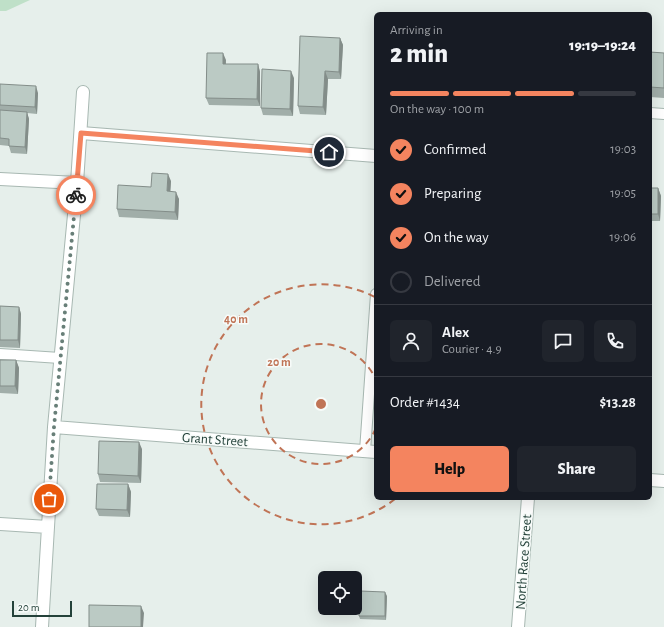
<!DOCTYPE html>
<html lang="en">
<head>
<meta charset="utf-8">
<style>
  :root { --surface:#171b24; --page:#20242c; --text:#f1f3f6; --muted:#9ea1a6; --line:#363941; --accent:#f4845f }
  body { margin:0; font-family:"Alegreya Sans",sans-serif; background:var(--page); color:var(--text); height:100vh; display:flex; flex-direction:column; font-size:15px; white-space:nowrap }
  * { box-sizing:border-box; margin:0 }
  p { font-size:13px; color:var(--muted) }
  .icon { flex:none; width:22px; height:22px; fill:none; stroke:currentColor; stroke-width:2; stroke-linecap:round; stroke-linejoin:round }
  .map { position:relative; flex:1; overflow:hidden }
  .side { position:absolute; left:374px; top:12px; width:278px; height:488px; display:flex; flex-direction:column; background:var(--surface); border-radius:6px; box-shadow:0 4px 16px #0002 }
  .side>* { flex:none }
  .buttons { position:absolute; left:318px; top:571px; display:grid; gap:8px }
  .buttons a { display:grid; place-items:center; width:44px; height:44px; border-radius:6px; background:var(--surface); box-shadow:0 4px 16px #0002; font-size:20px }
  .scale { position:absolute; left:12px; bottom:10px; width:60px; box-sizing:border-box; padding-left:4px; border:2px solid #24423a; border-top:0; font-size:11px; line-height:14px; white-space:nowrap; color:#24423a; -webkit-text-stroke:3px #f7fbf9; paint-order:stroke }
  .pin { position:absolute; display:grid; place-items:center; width:34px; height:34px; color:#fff; margin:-17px; border:2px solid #fff; border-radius:50%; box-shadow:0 1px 4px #0007 }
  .courier { position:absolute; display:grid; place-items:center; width:40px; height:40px; margin:-20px; border:3px solid #f4845f; border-radius:50%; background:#fff; color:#222; box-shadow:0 1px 5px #0007 }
  .head em { font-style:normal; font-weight:800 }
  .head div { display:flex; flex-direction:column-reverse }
  .head { display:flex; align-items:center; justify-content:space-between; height:68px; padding:0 16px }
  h1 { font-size:26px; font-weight:800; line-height:30px }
  .bar { display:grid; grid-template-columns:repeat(4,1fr); gap:6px 4px; align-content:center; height:48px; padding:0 16px }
  .bar i { height:5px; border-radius:3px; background:var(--line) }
  .bar .current { background:var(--accent) }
  .bar p { grid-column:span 4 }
  .line { display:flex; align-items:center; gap:10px; padding:0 16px; border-top:1px solid var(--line) }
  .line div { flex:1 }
  .round { display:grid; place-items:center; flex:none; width:42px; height:42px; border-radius:6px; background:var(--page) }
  ol { padding:0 16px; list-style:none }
  li { display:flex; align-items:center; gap:12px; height:44px }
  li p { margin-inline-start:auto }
  li .icon { padding:4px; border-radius:50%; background:var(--accent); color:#111; stroke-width:4 }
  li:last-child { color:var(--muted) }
  li i { width:22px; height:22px; border:2px solid var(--line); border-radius:50% }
  .primary-button { display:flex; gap:8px; margin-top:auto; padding:8px 16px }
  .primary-button a { flex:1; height:46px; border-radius:6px; background:var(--accent); color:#111; font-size:16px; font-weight:800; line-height:46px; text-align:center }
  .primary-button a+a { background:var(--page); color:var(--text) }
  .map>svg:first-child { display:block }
  .green { fill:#bfe0c8 }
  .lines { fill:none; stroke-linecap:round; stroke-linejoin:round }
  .service-casing { stroke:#a8b8b2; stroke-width:12 }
  .minor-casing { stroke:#a8b8b2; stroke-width:14 }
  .service { stroke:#fff; stroke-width:10 }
  .minor { stroke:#fff; stroke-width:12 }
  .wall { fill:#a1aea9 }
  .shaded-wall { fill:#838d89 }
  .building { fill:#bbcac4; stroke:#838d89 }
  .done { stroke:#687f78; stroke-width:4; stroke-dasharray:0 7.2 }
  .route { stroke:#f4845f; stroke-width:5 }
  .ring { fill:none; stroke:#c07456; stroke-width:2; stroke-dasharray:7 5 }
  .labels { text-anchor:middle; stroke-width:3; stroke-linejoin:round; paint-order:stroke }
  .street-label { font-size:14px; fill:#24423a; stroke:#f7fbf9 }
  .centre { fill:#c07456; stroke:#f7fbf9; stroke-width:2 }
  .ring-label { font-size:12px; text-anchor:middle; font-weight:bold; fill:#c07456; stroke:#f7fbf9; stroke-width:3; stroke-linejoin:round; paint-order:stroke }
</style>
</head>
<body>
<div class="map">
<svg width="664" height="627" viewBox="0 0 664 627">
  <rect width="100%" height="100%" fill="#e6efeb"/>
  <path class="green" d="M 0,0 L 30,0 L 6,11 L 0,11 Z"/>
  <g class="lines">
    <g class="service-casing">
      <path id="service" d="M 650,113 L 664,114
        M 0,354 L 60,358
        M 365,451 L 376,294"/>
    </g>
    <g class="minor-casing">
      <path id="minor" d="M 81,133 L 376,156
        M 0,179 L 77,183
        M 54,427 L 376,452
        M 650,480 L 664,481
        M 0,524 L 48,527
        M 42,627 L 54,427 L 77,183 L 83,92
        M 518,627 L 528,498"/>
    </g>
    <use href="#service" class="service"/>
    <use href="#minor" class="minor"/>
  </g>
  <path class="wall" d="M 340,38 L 343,45 L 341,79 L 328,79 L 326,115 L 300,114 L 298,106 Z
    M 650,52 L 664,53 L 664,98 L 650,97 Z
    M 226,60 L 226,64 L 258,64 L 260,72 L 260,106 L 209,105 L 206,98 Z
    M 294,78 L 293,116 L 263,115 L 261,108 Z
    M 0,84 L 38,93 L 37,114 L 27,113 L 29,119 L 27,154 L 11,153 L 9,146 L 0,145 Z
    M 171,181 L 170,191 L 179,199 L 178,220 L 119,217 L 117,209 L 151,187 Z
    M 650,188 L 658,188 L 661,196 L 660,221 L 650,221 Z
    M 0,306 L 19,307 L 21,314 L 20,348 L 0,347 Z
    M 0,360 L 16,360 L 19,368 L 18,394 L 0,393 Z
    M 142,449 L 141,483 L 100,482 L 98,474 Z
    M 128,484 L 131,492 L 130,517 L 99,516 L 96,509 Z
    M 387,596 L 386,620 L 360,619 L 359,616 Z"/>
  <path class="shaded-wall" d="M 340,38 L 343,45 L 341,79 L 339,72 Z
    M 223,53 L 226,60 L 225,71 L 223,64 Z
    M 258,64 L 260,72 L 260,106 L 257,99 Z
    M 291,71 L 294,78 L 293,116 L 290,109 Z
    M 325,71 L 328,79 L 326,115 L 323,107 Z
    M 36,86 L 38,93 L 37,114 L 35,107 Z
    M 27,112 L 29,119 L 27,154 L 25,147 Z
    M 168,174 L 171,181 L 170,198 L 167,191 Z
    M 658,188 L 661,196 L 660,221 L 658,214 Z
    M 176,192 L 179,199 L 178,220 L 175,212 Z
    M 19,307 L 21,314 L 20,348 L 18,340 Z
    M 16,360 L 19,368 L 18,394 L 15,386 Z
    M 139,442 L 142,449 L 141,483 L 138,476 Z
    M 128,484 L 131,492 L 130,517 L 127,510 Z
    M 385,592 L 387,596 L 386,620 L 385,616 Z
    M 141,606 L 144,613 L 143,627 L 141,627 Z"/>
  <path class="building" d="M 300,36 L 340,38 L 339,72 L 325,71 L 323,107 L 298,106 Z
    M 650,52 L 664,53 L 664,88 L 650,87 Z
    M 207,53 L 223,53 L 223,64 L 258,64 L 257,99 L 206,98 Z
    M 262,69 L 291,71 L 290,109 L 261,108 Z
    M 0,84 L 36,86 L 35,107 L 0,105 Z
    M 0,110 L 27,112 L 25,147 L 9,146 L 9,139 L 0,138 Z
    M 152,173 L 168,174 L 167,191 L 176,192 L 175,212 L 117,209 L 118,185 L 151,187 Z
    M 650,188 L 658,188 L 658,214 L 650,214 Z
    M 0,306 L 19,307 L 18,340 L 0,340 Z
    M 0,360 L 16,360 L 15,386 L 0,386 Z
    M 99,441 L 139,442 L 138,476 L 98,474 Z
    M 97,484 L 128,484 L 127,510 L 96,509 Z
    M 360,591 L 385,592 L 385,616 L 359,616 Z
    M 89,605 L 141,606 L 141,627 L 89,627 Z"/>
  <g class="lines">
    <path class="done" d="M 49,499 L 54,427 L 76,195"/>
    <path class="route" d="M 76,195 L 81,133 L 329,152"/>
  </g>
  <g class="ring">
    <path d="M376 428A60 60 0 1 1 376 380"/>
    <path d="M395 499A120 120 0 1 1 375 297"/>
  </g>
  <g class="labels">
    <g class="street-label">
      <text transform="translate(215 439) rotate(4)" y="5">Grant Street</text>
      <text transform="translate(523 562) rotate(-86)" y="5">North Race Street</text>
    </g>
  </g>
  <circle cx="321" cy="404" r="6" class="centre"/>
  <g class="ring-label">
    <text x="236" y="323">40 m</text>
    <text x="279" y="366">20 m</text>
  </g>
</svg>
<div class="buttons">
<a><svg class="icon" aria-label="locate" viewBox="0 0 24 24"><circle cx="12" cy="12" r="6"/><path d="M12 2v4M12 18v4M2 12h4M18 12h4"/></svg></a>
</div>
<div class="scale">20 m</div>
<div class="pin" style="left:49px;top:499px;background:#ea580c"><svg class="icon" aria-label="bag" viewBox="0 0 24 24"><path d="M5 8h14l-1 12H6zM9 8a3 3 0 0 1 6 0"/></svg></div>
<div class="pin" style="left:329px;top:152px;background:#1f2937"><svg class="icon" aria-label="home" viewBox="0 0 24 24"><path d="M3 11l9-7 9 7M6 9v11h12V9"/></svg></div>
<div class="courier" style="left:76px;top:195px"><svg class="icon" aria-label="bike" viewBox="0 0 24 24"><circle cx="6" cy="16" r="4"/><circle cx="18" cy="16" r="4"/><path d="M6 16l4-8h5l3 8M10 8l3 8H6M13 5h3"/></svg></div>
<section class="side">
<div class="head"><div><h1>2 min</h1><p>Arriving in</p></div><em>19:19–19:24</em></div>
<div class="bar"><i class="current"></i><i class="current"></i><i class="current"></i><i></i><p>On the way · 100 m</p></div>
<ol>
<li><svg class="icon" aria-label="check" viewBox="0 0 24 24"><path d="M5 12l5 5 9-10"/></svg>Confirmed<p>19:03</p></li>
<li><svg class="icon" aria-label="check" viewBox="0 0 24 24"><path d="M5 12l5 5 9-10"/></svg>Preparing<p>19:05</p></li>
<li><svg class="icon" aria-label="check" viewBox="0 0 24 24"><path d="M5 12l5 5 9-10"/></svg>On the way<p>19:06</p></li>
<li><i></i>Delivered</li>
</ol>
<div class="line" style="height:72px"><a class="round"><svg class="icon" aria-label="person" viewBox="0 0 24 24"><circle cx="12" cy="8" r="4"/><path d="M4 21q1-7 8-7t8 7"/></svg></a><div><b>Alex</b><p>Courier · 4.9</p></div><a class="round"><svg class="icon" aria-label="chat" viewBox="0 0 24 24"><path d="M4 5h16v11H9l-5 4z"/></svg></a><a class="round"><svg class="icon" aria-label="phone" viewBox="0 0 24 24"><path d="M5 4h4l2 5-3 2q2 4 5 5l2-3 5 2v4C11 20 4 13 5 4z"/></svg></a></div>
<div class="line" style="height:52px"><div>Order #1434</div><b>$13.28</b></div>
<div class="primary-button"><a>Help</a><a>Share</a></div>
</section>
</div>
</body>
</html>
